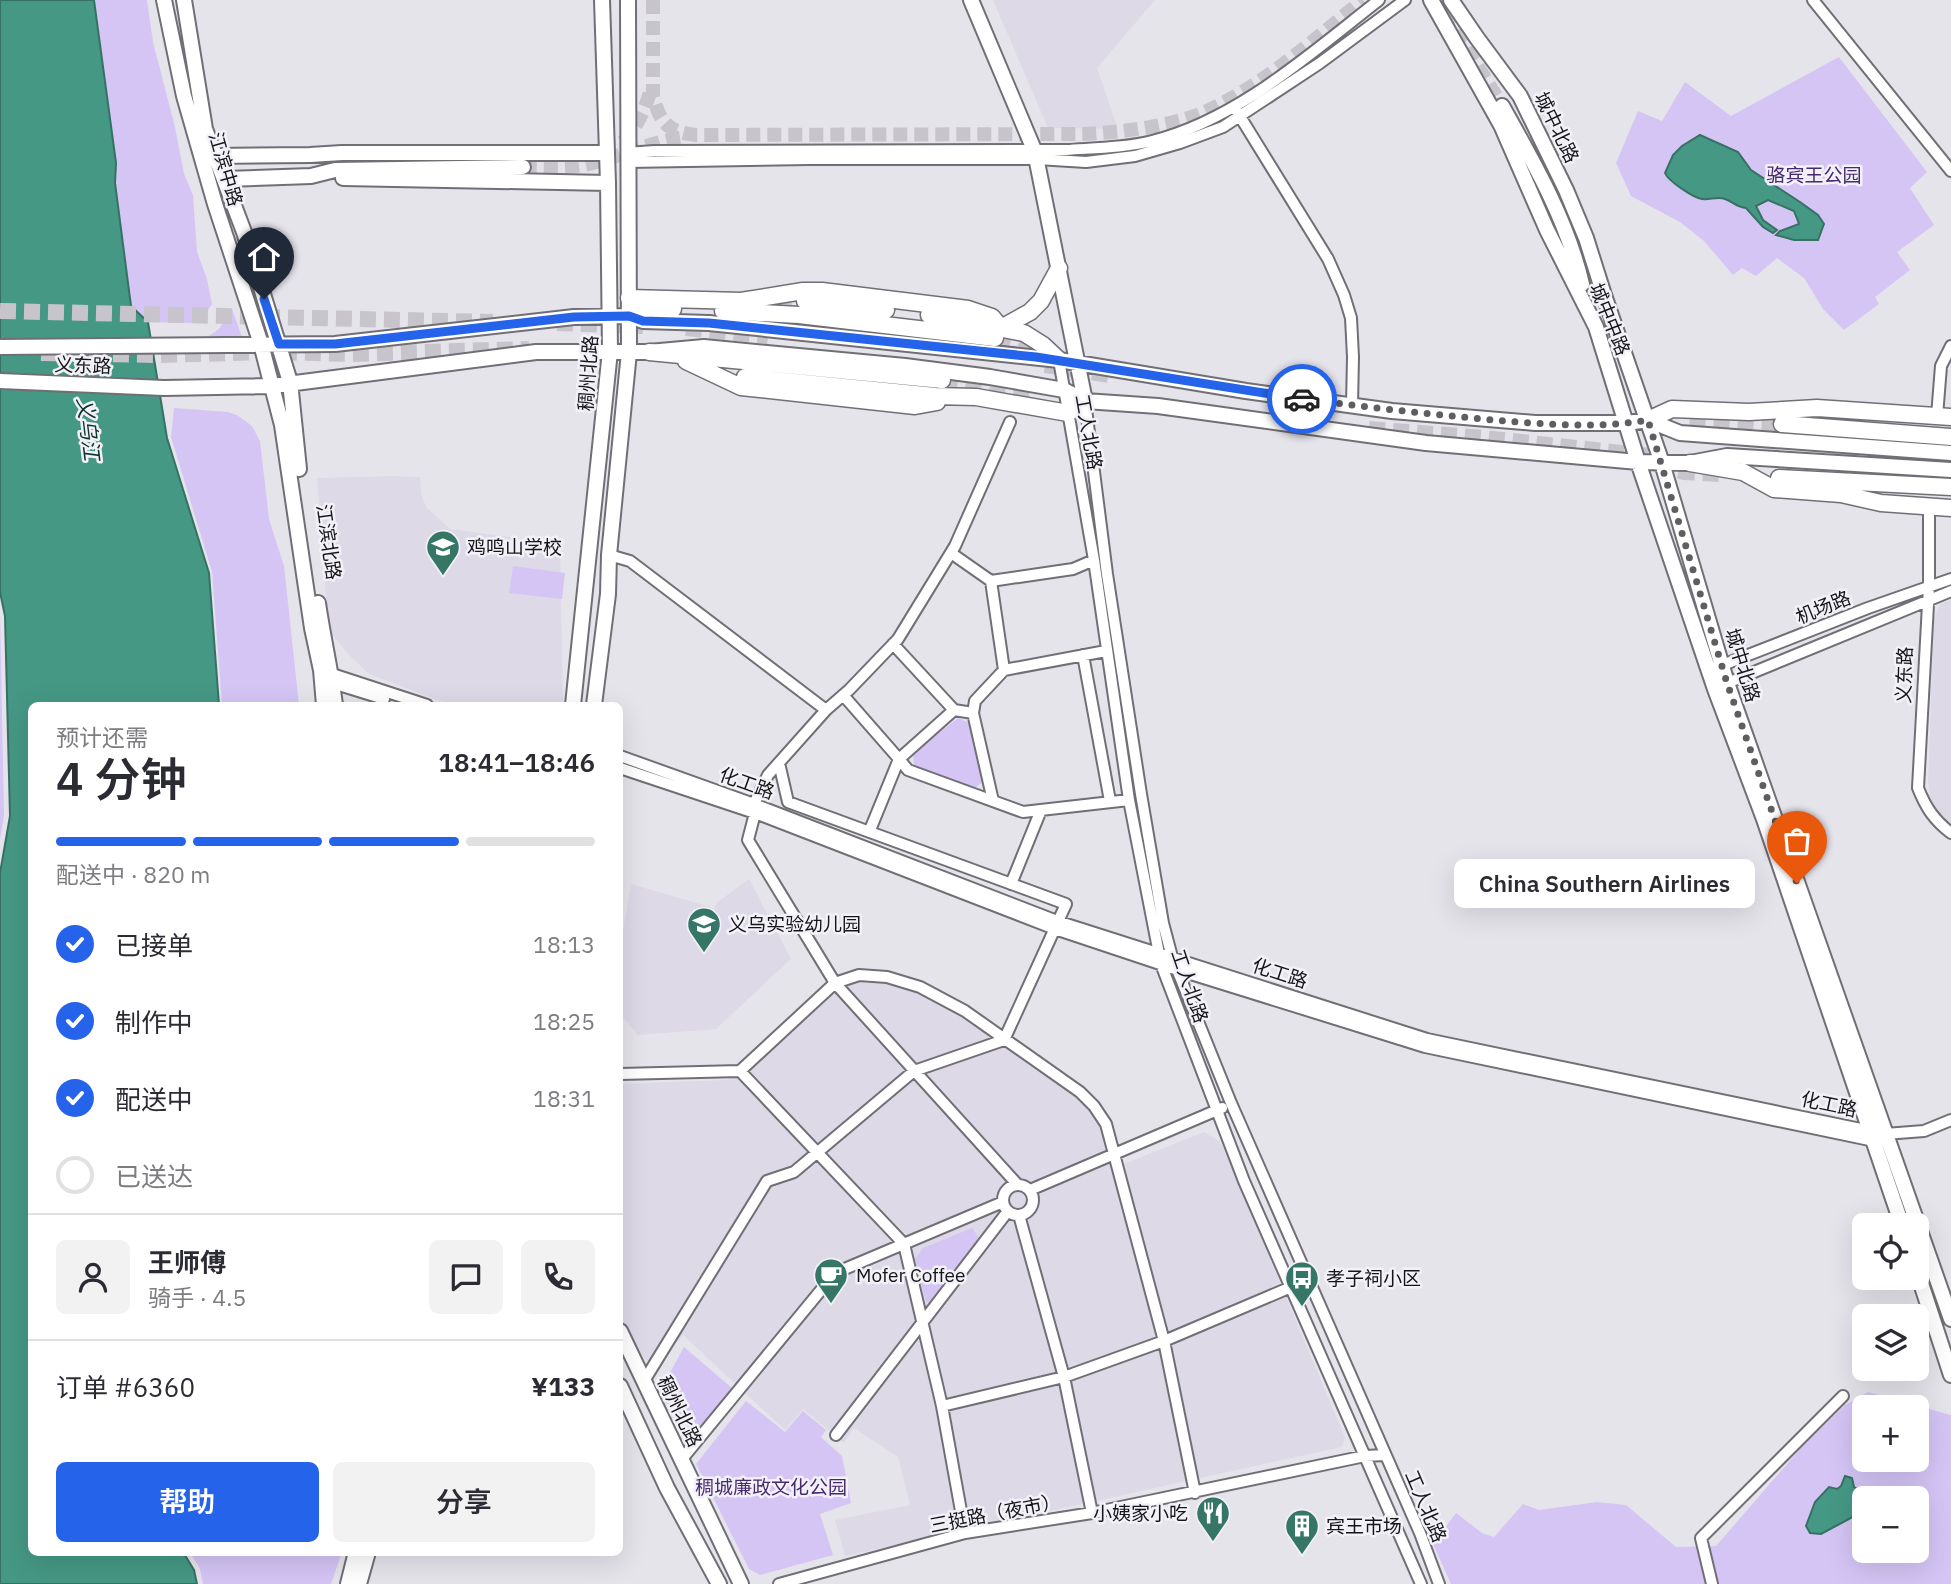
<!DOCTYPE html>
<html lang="zh">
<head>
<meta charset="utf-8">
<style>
  :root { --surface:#fff; --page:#f2f2f3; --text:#2b2b33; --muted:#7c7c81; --line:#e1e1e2; --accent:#2563eb }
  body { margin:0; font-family:"IBM Plex Sans","Noto Sans SC",sans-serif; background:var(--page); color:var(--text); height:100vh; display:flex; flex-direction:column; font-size:26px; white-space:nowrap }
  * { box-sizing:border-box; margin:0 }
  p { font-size:23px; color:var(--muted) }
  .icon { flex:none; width:38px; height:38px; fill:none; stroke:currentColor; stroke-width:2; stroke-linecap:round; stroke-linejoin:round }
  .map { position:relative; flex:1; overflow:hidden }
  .drawer { position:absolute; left:28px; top:702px; width:595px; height:854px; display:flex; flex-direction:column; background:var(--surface); border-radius:10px; box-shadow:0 7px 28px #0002 }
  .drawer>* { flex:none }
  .controls { position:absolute; left:1852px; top:1213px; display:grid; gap:14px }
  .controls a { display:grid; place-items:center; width:77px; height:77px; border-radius:10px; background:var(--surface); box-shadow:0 7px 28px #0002; font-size:35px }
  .pin { position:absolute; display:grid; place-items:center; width:60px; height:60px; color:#fff; margin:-72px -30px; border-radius:50% 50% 50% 0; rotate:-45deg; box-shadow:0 0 7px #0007 }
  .pin .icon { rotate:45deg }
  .courier { position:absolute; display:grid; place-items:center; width:70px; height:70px; margin:-35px; border:5px solid #2563eb; border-radius:50%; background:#fff; color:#222; box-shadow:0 2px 9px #0007 }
  .bubble { position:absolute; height:49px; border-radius:10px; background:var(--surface); box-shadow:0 7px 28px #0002; font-size:23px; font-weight:600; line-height:49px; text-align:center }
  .summary em { font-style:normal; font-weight:600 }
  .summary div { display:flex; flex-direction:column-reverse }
  .summary { display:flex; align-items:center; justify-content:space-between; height:119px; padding:0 28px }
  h1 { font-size:46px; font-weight:600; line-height:52px }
  .bar { display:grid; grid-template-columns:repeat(4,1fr); gap:10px 7px; align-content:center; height:84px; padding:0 28px }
  .bar i { height:9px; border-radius:5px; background:var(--line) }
  .bar .on { background:var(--accent) }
  .bar p { grid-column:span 4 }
  .line { display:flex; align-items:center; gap:18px; padding:0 28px; border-top:2px solid var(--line) }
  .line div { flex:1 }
  .round { display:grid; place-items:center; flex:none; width:74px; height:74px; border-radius:10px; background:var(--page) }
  ol { padding:0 28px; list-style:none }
  li { display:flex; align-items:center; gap:21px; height:77px }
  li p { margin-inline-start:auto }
  li .icon { padding:7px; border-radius:50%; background:var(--accent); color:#fff; stroke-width:4 }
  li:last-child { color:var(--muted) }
  li i { width:38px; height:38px; border:4px solid var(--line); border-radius:50% }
  .action { display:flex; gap:14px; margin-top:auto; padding:14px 28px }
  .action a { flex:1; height:80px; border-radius:10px; background:var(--accent); color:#fff; font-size:28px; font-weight:600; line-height:80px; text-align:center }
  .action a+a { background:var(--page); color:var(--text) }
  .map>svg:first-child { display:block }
  .built { fill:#ddd9e7 }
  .green { fill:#d4c5f5; fill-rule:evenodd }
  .water { fill:#459884; stroke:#377164; stroke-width:2 }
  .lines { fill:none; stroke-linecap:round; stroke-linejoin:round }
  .major-tunnel { stroke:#c7c5cb; stroke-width:14; stroke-dasharray:14 7; stroke-linecap:butt }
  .highway-tunnel { stroke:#c7c5cb; stroke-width:16; stroke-dasharray:16 8; stroke-linecap:butt }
  .minor-casing { stroke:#716f75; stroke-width:14 }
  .major-casing { stroke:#716f75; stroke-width:18 }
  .highway-casing { stroke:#716f75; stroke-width:19 }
  .minor { stroke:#fff; stroke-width:10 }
  .major { stroke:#fff; stroke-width:14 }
  .highway { stroke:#fff; stroke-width:16 }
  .done { stroke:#5f5d62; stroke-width:7; stroke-dasharray:0 12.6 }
  .route { stroke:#2563eb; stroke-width:9 }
  .labels { text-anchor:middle; stroke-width:5; stroke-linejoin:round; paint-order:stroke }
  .street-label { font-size:19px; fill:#161518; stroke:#f3f1f8 }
  .park-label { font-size:19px; fill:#472970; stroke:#f3f1f8 }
  .poi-label { font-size:19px; fill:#161518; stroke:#f3f1f8; text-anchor:start }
  .water-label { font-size:21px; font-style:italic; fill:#0e352c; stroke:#f3f1f8 }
</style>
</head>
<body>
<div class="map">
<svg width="1951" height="1584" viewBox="0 0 1951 1584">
  <rect width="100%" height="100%" fill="#e6e4eb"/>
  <path class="built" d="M 993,0 L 1155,0 L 1097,68 L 1118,129 L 1048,128 Z
    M 393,476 L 420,477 L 421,493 L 426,507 L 450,529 L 560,544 L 563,705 L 451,705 L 369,674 L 348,654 L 332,634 L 327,609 L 317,478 Z
    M 1951,600 L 1951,826 L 1941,818 L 1930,799 L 1928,781 L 1934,618 L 1940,604 Z
    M 749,879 L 791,959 L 716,1029 L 638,1035 L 620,1014 L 620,949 L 631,884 L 714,908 L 719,901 Z
    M 887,980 L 909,986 L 950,1006 L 1075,1096 L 1098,1119 L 1111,1169 L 1204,1132 L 1219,1141 L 1225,1150 L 1345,1438 L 1342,1447 L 845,1556 L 835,1520 L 910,1505 L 898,1457 L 854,1428 L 844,1443 L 803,1409 L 785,1430 L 683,1335 L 667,1355 L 647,1361 L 633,1341 L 620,1313 L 620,1084 L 726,1080 L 752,1066 L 822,1000 L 854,981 Z"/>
  <path class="green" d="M 95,0 L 147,0 L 153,42 L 175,127 L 184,174 L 193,195 L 197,252 L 207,279 L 212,304 L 201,320 L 193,323 L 148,322 L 131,306 L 115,183 L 116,163 Z
    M 1839,57 L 1927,172 L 1910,188 L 1934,225 L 1897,252 L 1910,270 L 1875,297 L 1879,304 L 1844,330 L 1823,309 L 1804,278 L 1777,258 L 1756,276 L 1742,268 L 1733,275 L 1704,241 L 1680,222 L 1631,196 L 1616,163 L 1638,111 L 1662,121 L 1685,82 L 1731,116 Z
    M 232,309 L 246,348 L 203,340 L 219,329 Z
    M 174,408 L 228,412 L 237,415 L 252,426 L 260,441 L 269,519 L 284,566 L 299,705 L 222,705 L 212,572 L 171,437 Z
    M 513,566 L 565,573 L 562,599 L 509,593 Z
    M 0,612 L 4,816 L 0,840 Z
    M 958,718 L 972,724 L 984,781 L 972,790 L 914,766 L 913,753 Z
    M 972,1228 L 979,1238 L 930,1301 L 926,1302 L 915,1259 L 923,1248 Z
    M 684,1347 L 732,1388 L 688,1443 L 660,1391 Z
    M 1868,1392 L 1951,1415 L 1951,1584 L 1451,1584 L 1433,1544 L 1456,1513 L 1482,1533 L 1494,1537 L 1523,1504 L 1539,1510 L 1597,1502 L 1626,1505 L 1676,1547 L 1716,1546 L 1800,1449 L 1845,1405 ZM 1864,1407 L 1916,1407 L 1916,1460 L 1864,1460 ZM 1864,1498 L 1916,1498 L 1916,1550 L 1864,1550 Z
    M 746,1401 L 785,1432 L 803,1411 L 826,1430 L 821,1437 L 842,1456 L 851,1503 L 820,1514 L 833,1555 L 760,1575 L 749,1569 L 696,1464 Z
    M 190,1552 L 342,1552 L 331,1584 L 203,1584 L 200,1569 Z"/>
  <path class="water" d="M 0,0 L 94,0 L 116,163 L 115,183 L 131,306 L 148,322 L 167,438 L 209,573 L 219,705 L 32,705 L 32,1552 L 183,1552 L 194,1570 L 197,1584 L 0,1584 L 0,873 L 10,816 L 5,616 L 0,592 Z
    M 1700,135 L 1738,152 L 1751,170 L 1800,202 L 1818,215 L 1824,224 L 1818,240 L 1794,240 L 1776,235 L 1780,231 L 1799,224 L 1794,211 L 1768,200 L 1756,206 L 1763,220 L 1777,230 L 1773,233 L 1763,227 L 1746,208 C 1736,207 1734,202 1725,199 C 1718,196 1710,200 1702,199 C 1694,198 1668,181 1665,173 L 1673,155 L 1682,146 Z
    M 1845,1476 L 1852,1478 L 1854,1487 L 1861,1491 L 1857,1494 L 1857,1499 L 1859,1500 L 1865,1497 L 1869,1498 L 1864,1498 L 1864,1511 L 1821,1534 L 1810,1533 L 1806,1526 L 1815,1502 L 1829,1487 L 1837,1489 L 1841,1486 Z"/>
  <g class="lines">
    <path class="major-tunnel" d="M 653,0 L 653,96 C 660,123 668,132 696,135 L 1081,134 C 1118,133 1174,126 1207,111 C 1265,84 1314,40 1363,0
      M 1445,13 L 1496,96
      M 623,142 C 638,125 645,110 651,89
      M 523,167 C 548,167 576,169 600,161 C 629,153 655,141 685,137"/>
    <path class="highway-tunnel" d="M 752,309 L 805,301
      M 0,311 L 493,322
      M 557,323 L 643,326
      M 686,328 L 768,336
      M 995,338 L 1040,357
      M 41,353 L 160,355 L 271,352 L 352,354 L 529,349
      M 1045,365 L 1116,376
      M 942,380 L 1000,388 L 1033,389
      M 1690,417 L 1782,424
      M 1369,429 L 1485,438 L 1650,456
      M 1656,464 L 1684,472 L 1720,474"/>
    <g class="minor-casing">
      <path id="minor" d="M 1813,0 L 1951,171
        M 1236,110 L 1328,259 L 1344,295 L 1351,318 L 1353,357 L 1352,405
        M 627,153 L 654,151 L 1066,150 C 1095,148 1123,148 1152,141 C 1237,120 1311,53 1379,0
        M 627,162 L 809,159 L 1037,159 L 1086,162 L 1135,156 L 1180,143 L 1223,127 L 1320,63 L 1405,0
        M 1059,360 L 1094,560 L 1129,800 L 1161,964 L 1244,1181 L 1421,1584
        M 1085,401 L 1107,574 L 1141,794 L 1163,923 L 1172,957 L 1231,1103 L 1420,1533 L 1439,1584
        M 1937,416 L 1941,366 L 1951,346
        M 1010,422 L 955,546 L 898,639 L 849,690 L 826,710 L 768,775 L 754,804 L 755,813 L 748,840 L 835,983 L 1017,1184
        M 1929,507 L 1929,586 L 1918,788 C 1926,808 1934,820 1951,833
        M 951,553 L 991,581 L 1004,670
        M 609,555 L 630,561 L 826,710
        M 991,581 L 1073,569 L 1094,560
        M 1083,655 L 1110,801
        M 1715,668 L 1868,608 L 1951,579
        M 326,672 L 427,705
        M 326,681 L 384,699
        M 1720,686 L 1951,591
        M 843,695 L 899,759 L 954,710 L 893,644
        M 954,710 L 973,713 L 993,801
        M 973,713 L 975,701 L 1004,670 L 1106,651
        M 620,756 L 754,804 L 1057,921 L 1427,1039 L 1885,1134 L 1924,1131 L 1951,1120
        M 620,768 L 755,813 L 1055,929 L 1178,970 L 1425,1047 L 1879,1142
        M 870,830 L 899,759 L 908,770 L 1023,812 L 1129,800
        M 1011,884 L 1041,810
        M 740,1071 L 835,983 L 859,975 L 887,977 L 920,987 L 965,1011 L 1080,1092 L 1094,1106 L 1106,1124 L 1164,1341 L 1195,1493
        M 620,1074 L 740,1071 L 904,1244 L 942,1406 L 965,1533
        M1003 1200a15 15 0 1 1 30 0a15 15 0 1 1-30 0Z
        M 1030,1190 L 1222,1108
        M 1019,1215 L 1064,1377 L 1092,1513
        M 644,1381 L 767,1181 L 794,1172 L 914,1071 L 1004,1040 L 1066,904 L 788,802 L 779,763
        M 942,1406 L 1064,1377 L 1164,1341 L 1310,1279
        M 836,1435 L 1008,1211
        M 682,1459 L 835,1273 L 1003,1202
        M 779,1584 L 965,1533 L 1092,1513 L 1365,1456 L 1385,1455
        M 1712,1584 L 1701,1538 L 1843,1396"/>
    </g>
    <g class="major-casing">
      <path id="major" d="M 164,0 L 184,96 L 215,204 L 261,344 L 282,425 L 312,628 L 321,670 L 324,705
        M 184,0 L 205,129 L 244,232 L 290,382 L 299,469
        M 971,0 L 1035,152 L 1085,401
        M 1431,0 L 1501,125 L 1547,230 L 1596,327 L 1638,462 L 1715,689 L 1764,819 L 1902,1225
        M 1451,0 L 1477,38 L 1520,96 L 1566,190 L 1586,238 L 1604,295 L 1662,463 L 1727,683 L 1951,1319
        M 1502,106 C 1534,163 1567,220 1582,284
        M 213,156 L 310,155 L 342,153 L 606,153
        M 343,178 L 608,183
        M 225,179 L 311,176 L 335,170 L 523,167
        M 0,347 L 335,344 L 574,317 L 629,316 L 643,321 L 709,323 L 1059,360 L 1246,391 L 1392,411 L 1535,423 L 1627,423 L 1648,420 L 1680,433 L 1951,453
        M 0,381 L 164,388 L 272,386 L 536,352 L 649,352 L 704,347 L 905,366 L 990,377 L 1064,390 L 1085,401 L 1158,406 L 1426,443 L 1638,462 L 1690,463 L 1727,456 L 1951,470
        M 318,603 C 323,638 331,671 335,705
        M 573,705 L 610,351 L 608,183 L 602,0
        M 594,705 L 608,594 L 609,555 L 629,352 L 628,0
        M 1916,1268 L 1951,1375
        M 620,1331 L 741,1584
        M 620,1386 L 667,1488 L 719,1584
        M 348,1584 L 356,1552
        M 359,1584 L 368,1552"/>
    </g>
    <g class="highway-casing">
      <path id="highway" d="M 629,298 L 741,301 L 803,291 L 822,291 L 968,309 L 992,317 L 1001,328 L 1030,312 L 1041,301 L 1059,268
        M 805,301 L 886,310
        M 723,311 L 799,315 L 995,338
        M 929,315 L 1024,333 L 1043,345 L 1059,360
        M 629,316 L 657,309 L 673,309
        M 649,352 L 942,380
        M 686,361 L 741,387 L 915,406 L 937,402
        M 745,377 L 935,396 L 976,397 L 1068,413 L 1085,401
        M 1648,420 L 1672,409 L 1749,412 L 1817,408 L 1951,417
        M 1782,424 L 1951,437
        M 1690,463 L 1743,472 L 1774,489 L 1841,494 L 1881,503 L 1951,508
        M 1779,478 L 1951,487"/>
    </g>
    <use href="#minor" class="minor"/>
    <use href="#major" class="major"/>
    <use href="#highway" class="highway"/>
  </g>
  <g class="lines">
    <path class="done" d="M 1302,399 C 1365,407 1429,414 1493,420 C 1544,424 1598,429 1648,420 L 1727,683 L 1797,883"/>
    <path class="route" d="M 264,299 L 279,344 L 335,344 L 574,317 L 629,316 L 643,321 L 709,323 L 1036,357 L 1302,399"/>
  </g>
  <defs>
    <g id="school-pin" transform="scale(1.75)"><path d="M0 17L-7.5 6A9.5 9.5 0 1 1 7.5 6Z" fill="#357666" stroke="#f3f1f8"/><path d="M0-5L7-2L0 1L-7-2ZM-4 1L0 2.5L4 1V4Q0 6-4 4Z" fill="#fff"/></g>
    <g id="cafe-pin" transform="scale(1.75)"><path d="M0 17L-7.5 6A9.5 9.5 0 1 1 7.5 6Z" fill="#357666" stroke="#f3f1f8"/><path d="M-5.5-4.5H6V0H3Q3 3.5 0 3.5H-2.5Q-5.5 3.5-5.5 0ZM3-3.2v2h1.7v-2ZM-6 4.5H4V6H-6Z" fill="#fff"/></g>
    <g id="bus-pin" transform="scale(1.75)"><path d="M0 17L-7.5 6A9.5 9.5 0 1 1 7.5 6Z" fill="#357666" stroke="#f3f1f8"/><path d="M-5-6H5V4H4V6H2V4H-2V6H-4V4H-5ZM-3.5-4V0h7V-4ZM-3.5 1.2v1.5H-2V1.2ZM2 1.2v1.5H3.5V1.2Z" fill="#fff"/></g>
    <g id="restaurant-pin" transform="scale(1.75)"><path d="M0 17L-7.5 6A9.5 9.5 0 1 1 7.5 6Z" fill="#357666" stroke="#f3f1f8"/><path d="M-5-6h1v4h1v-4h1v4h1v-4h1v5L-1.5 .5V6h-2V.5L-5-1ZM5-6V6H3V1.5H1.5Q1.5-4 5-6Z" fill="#fff"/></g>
    <g id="building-pin" transform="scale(1.75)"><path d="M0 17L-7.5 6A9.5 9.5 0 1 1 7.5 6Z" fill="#357666" stroke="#f3f1f8"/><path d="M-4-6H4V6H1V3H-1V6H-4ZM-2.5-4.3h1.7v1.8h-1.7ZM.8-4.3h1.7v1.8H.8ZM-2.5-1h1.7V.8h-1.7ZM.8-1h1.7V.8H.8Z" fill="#fff"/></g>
  </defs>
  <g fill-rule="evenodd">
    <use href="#school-pin" x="443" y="547"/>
    <use href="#school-pin" x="704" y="924"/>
    <use href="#cafe-pin" x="831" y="1275"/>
    <use href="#bus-pin" x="1302" y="1278"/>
    <use href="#restaurant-pin" x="1213" y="1513"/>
    <use href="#building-pin" x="1302" y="1526"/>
  </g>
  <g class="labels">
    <g class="street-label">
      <text transform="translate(1557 127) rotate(64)" y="7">城中北路</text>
      <text transform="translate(226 169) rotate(74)" y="7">江滨中路</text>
      <text transform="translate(1610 319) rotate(68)" y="7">城中中路</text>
      <text transform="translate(83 365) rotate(2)" y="7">义东路</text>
      <text transform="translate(588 373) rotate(-86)" y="7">稠州北路</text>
      <text transform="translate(1089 432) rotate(80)" y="7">工人北路</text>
      <text transform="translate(329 542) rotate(82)" y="7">江滨北路</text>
      <text transform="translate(1823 607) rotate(-22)" y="7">机场路</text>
      <text transform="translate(1743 665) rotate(73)" y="7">城中北路</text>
      <text transform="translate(1904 675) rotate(-88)" y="7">义东路</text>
      <text transform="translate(747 783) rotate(20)" y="7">化工路</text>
      <text transform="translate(1280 973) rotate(18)" y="7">化工路</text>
      <text transform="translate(1190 986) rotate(71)" y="7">工人北路</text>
      <text transform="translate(1829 1104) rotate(12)" y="7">化工路</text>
      <text transform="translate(680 1411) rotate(64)" y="7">稠州北路</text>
      <text transform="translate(1426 1506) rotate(67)" y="7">工人北路</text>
      <text transform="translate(995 1513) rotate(-11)" y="7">三挺路（夜市）</text>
    </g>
    <g class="park-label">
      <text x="1814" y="182">骆宾王公园</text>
      <text x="771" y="1494">稠城廉政文化公园</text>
    </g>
    <g class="poi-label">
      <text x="467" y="554">鸡鸣山学校</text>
      <text x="728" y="931">义乌实验幼儿园</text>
      <text x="856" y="1282">Mofer Coffee</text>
      <text x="1326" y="1285">孝子祠小区</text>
      <text x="1188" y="1520" text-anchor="end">小姨家小吃</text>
      <text x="1326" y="1533">宾王市场</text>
    </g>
    <g class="water-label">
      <text transform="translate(88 429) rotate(83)" y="7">义乌江</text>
    </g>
  </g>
</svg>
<div class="controls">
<a><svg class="icon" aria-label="locate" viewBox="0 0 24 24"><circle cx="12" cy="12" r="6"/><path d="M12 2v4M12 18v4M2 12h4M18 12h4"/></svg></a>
<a><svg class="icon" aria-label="layers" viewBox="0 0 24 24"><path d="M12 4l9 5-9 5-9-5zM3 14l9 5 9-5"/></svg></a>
<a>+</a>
<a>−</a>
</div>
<div class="pin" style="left:1797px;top:883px;background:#ea580c"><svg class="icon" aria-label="bag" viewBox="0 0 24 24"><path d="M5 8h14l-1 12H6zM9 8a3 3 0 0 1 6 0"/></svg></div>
<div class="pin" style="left:264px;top:299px;background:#1f2937"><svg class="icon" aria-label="home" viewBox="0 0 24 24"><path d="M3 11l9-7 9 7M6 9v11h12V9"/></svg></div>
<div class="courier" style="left:1302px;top:399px"><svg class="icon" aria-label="car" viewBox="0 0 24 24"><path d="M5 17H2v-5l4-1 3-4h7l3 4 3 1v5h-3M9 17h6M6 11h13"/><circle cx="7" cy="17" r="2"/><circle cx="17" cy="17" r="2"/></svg></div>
<div class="bubble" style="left:1454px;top:859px;width:301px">China Southern Airlines</div>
<section class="drawer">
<div class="summary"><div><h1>4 分钟</h1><p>预计还需</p></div><em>18:41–18:46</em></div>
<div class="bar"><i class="on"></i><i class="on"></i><i class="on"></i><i></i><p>配送中 · 820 m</p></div>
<ol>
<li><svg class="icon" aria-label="check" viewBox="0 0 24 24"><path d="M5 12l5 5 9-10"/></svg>已接单<p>18:13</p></li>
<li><svg class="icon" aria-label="check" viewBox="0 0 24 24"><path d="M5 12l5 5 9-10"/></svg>制作中<p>18:25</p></li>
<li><svg class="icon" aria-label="check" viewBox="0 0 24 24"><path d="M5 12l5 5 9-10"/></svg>配送中<p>18:31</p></li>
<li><i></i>已送达</li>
</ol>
<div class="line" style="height:126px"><a class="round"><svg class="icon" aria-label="person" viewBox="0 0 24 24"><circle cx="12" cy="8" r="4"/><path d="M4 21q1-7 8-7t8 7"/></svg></a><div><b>王师傅</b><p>骑手 · 4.5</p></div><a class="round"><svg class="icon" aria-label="chat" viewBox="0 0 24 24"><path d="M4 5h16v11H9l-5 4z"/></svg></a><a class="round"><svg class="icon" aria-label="phone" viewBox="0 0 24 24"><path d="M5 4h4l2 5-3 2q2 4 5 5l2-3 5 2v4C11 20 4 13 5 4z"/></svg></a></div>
<div class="line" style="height:91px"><div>订单 #6360</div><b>¥133</b></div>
<div class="action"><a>帮助</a><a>分享</a></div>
</section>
</div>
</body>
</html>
